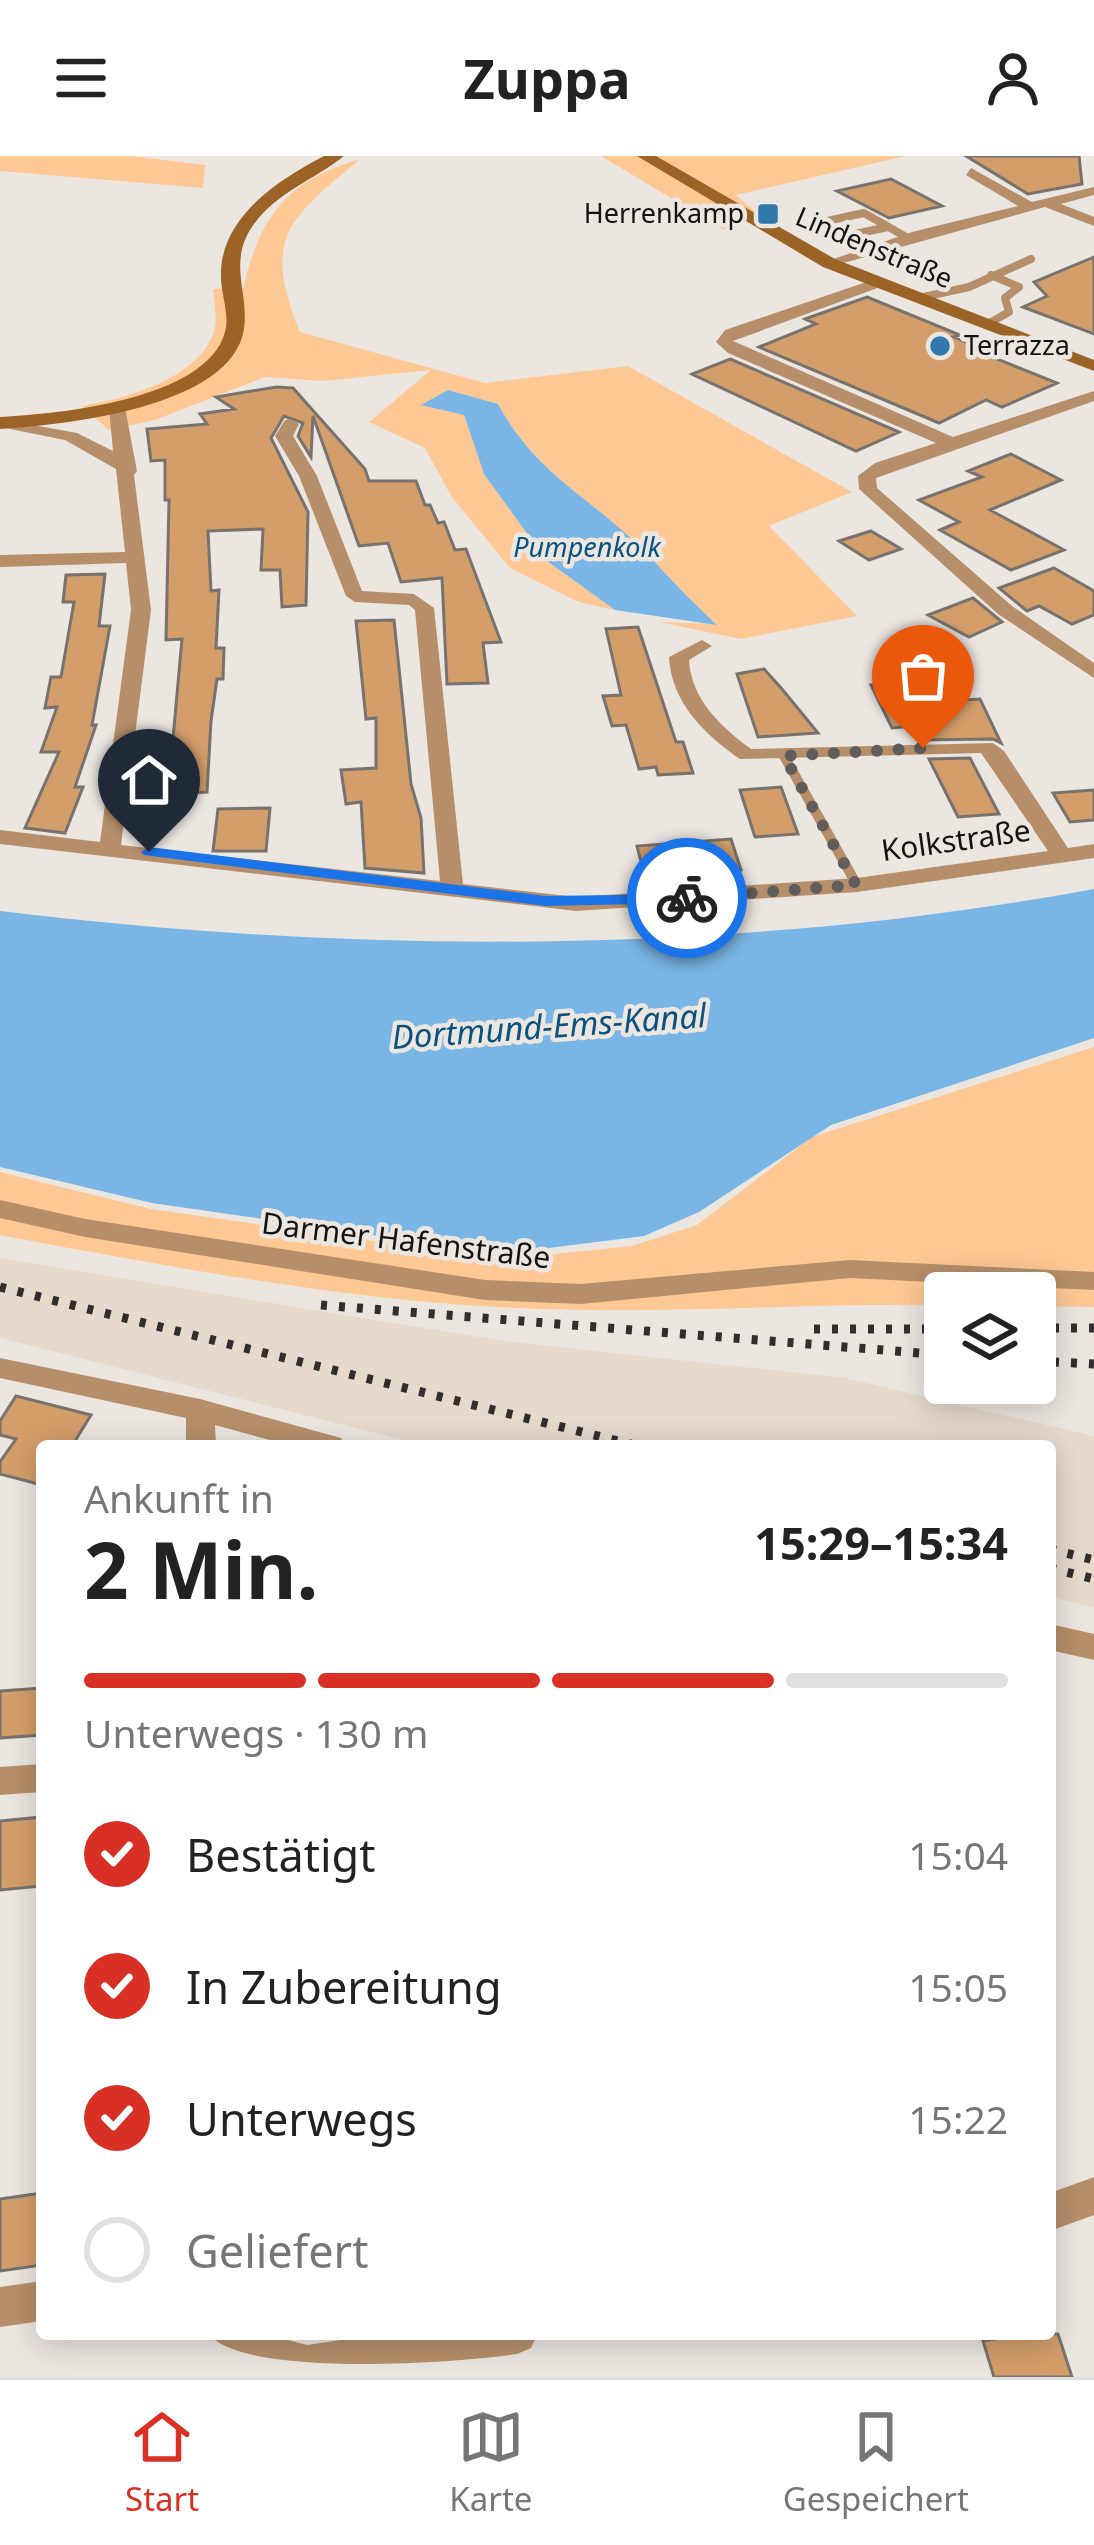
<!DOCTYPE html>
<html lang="de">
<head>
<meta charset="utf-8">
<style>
  :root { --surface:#fff; --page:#f2f2f2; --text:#222; --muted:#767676; --line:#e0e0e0; --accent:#d93025 }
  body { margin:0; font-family:"Noto Sans",sans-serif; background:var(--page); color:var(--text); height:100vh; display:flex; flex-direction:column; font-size:45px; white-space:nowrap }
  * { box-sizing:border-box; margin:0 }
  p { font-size:39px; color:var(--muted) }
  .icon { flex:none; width:66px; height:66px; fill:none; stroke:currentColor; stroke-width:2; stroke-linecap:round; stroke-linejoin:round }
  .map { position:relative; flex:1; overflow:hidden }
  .panel { position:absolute; left:36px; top:1284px; width:1020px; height:900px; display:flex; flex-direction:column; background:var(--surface); border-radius:12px; box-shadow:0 6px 30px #0003 }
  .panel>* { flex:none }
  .buttons { position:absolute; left:924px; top:1116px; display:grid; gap:24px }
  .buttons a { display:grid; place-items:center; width:132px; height:132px; border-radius:12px; background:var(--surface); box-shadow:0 6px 30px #0003; font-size:60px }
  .pin { position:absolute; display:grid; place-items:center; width:102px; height:102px; color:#fff; margin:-123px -51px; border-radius:50% 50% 50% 0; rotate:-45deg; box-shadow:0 0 12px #0007 }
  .pin .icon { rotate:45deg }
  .courier { position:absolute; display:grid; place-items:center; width:120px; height:120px; margin:-60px; border:9px solid #1a73e8; border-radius:50%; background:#fff; color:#222; box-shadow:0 3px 15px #0007 }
  .overview em { font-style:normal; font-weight:700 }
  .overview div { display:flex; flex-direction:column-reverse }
  .overview { display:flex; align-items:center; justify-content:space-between; height:204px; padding:0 48px }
  h1 { font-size:78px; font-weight:700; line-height:90px }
  .bar { display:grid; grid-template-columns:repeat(4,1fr); gap:18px 12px; align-content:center; height:144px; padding:0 48px }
  .bar i { height:15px; border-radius:9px; background:var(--line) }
  .bar .current { background:var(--accent) }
  .bar p { grid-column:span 4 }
  ol { padding:0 48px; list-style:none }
  li { display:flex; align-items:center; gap:36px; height:132px }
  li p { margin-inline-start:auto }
  li .icon { padding:12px; border-radius:50%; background:var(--accent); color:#fff; stroke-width:4 }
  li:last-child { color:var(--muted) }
  li i { width:66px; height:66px; border:6px solid var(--line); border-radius:50% }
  header { display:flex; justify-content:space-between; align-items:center; height:156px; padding:0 48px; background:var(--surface); font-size:54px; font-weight:700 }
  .tab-bar { display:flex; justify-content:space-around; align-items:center; height:168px; border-top:3px solid var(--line); background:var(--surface); font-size:33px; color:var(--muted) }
  .tab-bar a { display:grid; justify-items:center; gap:6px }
  .tab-bar .current { color:var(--accent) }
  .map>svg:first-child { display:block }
  .built { fill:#e6dacf }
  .green { fill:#fec894 }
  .water { fill:#79b6e5 }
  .building { fill:#d49e6a; stroke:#77726d; stroke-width:3 }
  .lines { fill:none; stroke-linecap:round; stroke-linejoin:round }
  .lane-far1 { stroke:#b68f6a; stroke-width:8 }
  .lane { stroke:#b68f6a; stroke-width:10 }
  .street { fill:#b68f6a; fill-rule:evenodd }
  .secondary { fill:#9b6326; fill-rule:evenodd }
  .rail { stroke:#312e2d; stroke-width:9; stroke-dasharray:6 12; stroke-linecap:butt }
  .route { fill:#1a73e8 }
  .done { stroke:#605d5a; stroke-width:12; stroke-dasharray:0 21.6 }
  .poi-dot { fill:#3179ad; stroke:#ece6e1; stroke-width:4.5 }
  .labels { text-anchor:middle; stroke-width:9; stroke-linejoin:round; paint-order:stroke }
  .far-poi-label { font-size:27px; fill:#151312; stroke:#ece6e1; text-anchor:end }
  .far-street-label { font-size:27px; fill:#151312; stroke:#ece6e1 }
  .far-water-label { font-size:27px; font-style:italic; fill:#09527f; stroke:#ece6e1 }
  .street-label { font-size:30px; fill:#151312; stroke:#ece6e1 }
  .water-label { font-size:33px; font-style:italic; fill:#09527f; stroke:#ece6e1 }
</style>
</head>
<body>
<header><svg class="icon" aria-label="menu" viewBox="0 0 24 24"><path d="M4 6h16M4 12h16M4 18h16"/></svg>Zuppa<svg class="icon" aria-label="person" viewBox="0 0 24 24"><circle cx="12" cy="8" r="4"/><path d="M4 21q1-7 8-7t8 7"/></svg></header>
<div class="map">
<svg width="1094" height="2221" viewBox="0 0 1094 2221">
  <rect width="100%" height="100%" fill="#ece6e1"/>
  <path class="built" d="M 0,1102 L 497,1184 L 845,1222 L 1094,1280 L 1094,1451 L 1050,1441 L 1050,1290 L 427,1290 L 0,1182 Z"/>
  <path class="green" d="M 0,0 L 130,0 L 205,9 L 203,32 L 0,15 Z
    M 601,0 L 906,0 L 736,39 L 759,59 L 724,74 Z
    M 360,3 C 289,63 261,81 300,176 L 485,227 L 628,210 L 852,336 L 769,370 L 857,460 L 741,483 L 659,466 L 716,468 C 690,445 668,419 643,394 C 590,342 536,317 498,248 L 448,234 L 423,249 L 464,259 L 484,318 L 547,405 L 615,454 L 579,446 L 510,412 L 451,340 L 425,292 L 369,266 L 431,214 L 323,225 L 265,221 L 155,264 L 109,274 L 82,250 C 124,243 204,222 215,171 C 217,160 214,145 213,133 L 243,132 C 261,59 286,25 360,3 Z
    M 1094,891 L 1094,1151 L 1035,1150 L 1035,1137 L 945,1137 L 945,1149 C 796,1147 647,1160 497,1151 C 335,1142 159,1109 0,1079 L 0,1016 L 151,1053 L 402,1089 L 534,1100 L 632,1090 L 697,1069 L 812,981 Z"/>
  <path class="water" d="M 448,234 L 498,248 C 538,321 590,340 644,395 C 668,420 691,445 717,469 L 615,454 L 547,405 L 484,318 L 464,259 L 421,249 Z
    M 1094,733 L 1094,882 L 831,969 L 699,1056 L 644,1080 L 533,1094 L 400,1083 L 152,1047 L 0,1011 L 0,755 C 362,799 735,799 1094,733 Z"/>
  <path class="building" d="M 966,0 L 1079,0 L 1082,28 L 1028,38 Z
    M 891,23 L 942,50 L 889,62 L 837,35 Z
    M 1094,101 L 1094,178 L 1023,151 L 1047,140 L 1034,126 Z
    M 867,141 L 960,179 L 954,181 L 978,191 L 972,193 L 1057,227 L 1002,251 L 986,244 L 939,267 L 759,191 L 816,168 L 805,163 Z
    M 730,203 L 899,276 L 856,295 L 692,218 Z
    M 276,231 L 293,232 L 365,313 L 369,325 L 416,325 L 425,349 L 430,349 L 438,367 L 444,366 L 455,394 L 466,393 L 501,486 L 483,487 L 488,527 L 447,528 L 442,422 L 401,426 L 388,387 L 359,390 L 313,260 L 311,301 L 298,280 L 303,267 L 284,260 L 271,282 L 308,356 L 306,449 L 282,451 L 280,414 L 261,414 L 263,373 L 208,375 L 211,435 L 219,434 L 216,492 L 224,492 L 223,523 L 217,523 L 211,565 L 207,636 L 168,638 L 182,483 L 166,484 L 169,344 L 165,344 L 165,304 L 151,305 L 147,273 L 207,268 L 200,258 L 234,253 L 216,241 Z
    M 1011,298 L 1061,324 L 990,354 L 1064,394 L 1011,414 L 940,374 L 959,366 L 919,344 L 982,321 L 968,315 Z
    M 871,375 L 901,393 L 869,404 L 839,385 Z
    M 1054,412 L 1094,435 L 1094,459 L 1072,468 L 1039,450 L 1027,455 L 999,432 Z
    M 105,418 L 99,470 L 110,470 L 92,569 L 96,569 L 75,631 L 83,631 L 65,677 L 25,672 L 59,596 L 41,596 L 57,551 L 45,552 L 51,521 L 61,521 L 74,446 L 63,446 L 66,419 Z
    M 973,442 L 1002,466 L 969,481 L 928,459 Z
    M 394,464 L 411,628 L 421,662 L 424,717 L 365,712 L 361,646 L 346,648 L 341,614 L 376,612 L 376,562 L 366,563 L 356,465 Z
    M 638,471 L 676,586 L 683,586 L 693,617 L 658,619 L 656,611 L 639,613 L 626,569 L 612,570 L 603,540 L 621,539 L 606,473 Z
    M 764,513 L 782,533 L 818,577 L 758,581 L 737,518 Z
    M 900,526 L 910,547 L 980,543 L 1001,587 L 993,583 L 920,584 L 913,570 L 892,572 L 871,529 Z
    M 970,602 L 999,658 L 958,661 L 929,603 Z
    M 781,631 L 798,678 L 755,681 L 740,634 Z
    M 1094,634 L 1094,664 L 1070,666 L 1053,637 Z
    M 270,652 L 266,695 L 213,695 L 218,653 Z
    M 731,683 L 741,714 L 645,721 L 637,690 Z
    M 16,1240 L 91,1259 L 72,1290 L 42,1290 L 42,1329 L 0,1318 L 0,1306 L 16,1283 L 0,1279 L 0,1265 Z
    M 42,1532 L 42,1579 L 0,1582 L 0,1535 Z
    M 42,1661 L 42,1730 L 0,1734 L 0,1665 Z
    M 42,2037 L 42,2109 L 0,2115 L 0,2043 Z
    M 1022,2178 L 1058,2178 L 1072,2221 L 994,2221 L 983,2185 Z"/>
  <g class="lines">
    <path class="lane-far1" d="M 827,65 L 864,57 L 908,82
      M 850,79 L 888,71
      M 919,142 L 969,131 L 1031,103
      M 986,169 L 1009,156 L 1005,142 L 1019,131 L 991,119"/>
    <path class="lane" d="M 784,600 L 857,729"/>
    <path class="street" d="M 971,12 L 1032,46 L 1094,31 L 1094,39 L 1061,48 L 1094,61 L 1094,70 L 1045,51 L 829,111 L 822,107 L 912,76 L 1018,50 L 966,19 Z
      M 878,122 L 883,124 L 883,130 L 733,185 L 953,281 L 1094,235 L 1094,245 L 876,322 L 877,332 L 1012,450 L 1094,507 L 1094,522 L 998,458 L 859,333 L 858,320 L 875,307 L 936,287 L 728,197 L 716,186 L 725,174 Z
      M 117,247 L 125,252 L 137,315 L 134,319 L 151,454 L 121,689 L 440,725 L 415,454 L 409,449 L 355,446 L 346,440 L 299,320 L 275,280 L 285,264 L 291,263 L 299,268 L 293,280 L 317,320 L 362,435 L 414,438 L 434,452 L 463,728 L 576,741 L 857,722 L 1048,695 L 981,597 L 740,603 C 705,579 671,546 669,501 L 702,484 L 712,490 L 689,504 C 691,543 721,571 751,593 L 993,587 L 1004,595 L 1068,692 L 1094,688 L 1094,702 L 857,736 L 576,755 L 0,688 L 0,674 L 100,686 L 131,454 L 126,407 L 0,411 L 0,399 L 125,396 L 116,313 L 65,284 L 0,271 L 0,263 L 77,277 L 113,295 L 109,252 Z
      M 0,1044 L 85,1063 L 485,1124 L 581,1128 L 850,1104 L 1094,1116 L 1094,1134 L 850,1122 L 581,1148 L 485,1144 L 85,1081 L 0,1062 Z
      M 0,1202 L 200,1243 L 341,1282 L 346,1290 L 292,1290 L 215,1269 L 216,1290 L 186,1290 L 186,1262 L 0,1222 Z
      M 1050,1468 L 1094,1478 L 1094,1504 L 1050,1494 Z
      M 42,1608 L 42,1636 L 0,1639 L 0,1611 Z
      M 1094,2021 L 1094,2059 L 1050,2075 L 1050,2037 Z
      M 42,2125 L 42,2165 L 0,2171 L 0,2131 Z
      M 209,2178 L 264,2178 L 307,2189 L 381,2178 L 537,2178 L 531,2192 L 517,2198 C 449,2208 242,2221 209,2178 Z"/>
    <path class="secondary" d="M 324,0 L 344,0 C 313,25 273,37 250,74 C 229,109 249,137 244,173 C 232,252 62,269 0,273 L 0,261 C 57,258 207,244 225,176 C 230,158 221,139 221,121 C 219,62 278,24 324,0 Z
      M 637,0 L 656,0 L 835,103 L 1094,204 L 1094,215 L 823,111 Z"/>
    <path class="rail" d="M 0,1131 L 638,1290
      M 321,1149 L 945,1199
      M 1035,1172 L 1094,1172
      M 814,1173 L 945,1173
      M 1035,1205 L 1094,1208
      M 1050,1393 L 1094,1404
      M 1050,1412 L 1094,1423"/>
  </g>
  <path class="route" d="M 149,691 L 546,740 L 687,738 L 695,742 L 687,747 L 546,750 L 144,699 L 141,696 Z"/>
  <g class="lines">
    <path class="done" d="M 687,742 L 856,729 L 784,600 L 923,592"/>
  </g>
  <g class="poi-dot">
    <rect x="756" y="46" width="24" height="24" rx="6"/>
    <circle cx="940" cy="190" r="12"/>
  </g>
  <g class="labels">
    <g class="far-poi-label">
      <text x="744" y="67">Herrenkamp</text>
      <text x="964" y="199" text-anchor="start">Terrazza</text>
    </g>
    <g class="far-street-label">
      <text transform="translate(874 92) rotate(23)" y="9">Lindenstraße</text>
    </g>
    <g class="far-water-label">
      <text x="587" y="401">Pumpenkolk</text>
    </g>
    <g class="street-label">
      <text transform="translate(956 685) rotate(-8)" y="10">Kolkstraße</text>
      <text transform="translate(406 1085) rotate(7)" y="10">Darmer Hafenstraße</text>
    </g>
    <g class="water-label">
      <text transform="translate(549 870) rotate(-4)" y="12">Dortmund-Ems-Kanal</text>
    </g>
  </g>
</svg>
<div class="buttons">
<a><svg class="icon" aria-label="layers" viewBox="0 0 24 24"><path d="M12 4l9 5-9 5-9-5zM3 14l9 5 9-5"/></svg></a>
</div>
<div class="pin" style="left:923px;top:592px;background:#ea580c"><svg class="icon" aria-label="bag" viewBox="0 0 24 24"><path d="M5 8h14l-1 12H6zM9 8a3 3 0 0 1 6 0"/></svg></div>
<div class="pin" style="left:149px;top:696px;background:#1f2937"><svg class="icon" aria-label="home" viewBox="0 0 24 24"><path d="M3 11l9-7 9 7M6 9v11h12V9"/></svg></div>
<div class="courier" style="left:687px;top:742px"><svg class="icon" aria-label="bike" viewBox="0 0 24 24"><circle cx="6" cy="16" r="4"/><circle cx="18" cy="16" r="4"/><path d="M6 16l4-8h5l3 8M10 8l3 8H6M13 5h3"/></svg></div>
<section class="panel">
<div class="overview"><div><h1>2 Min.</h1><p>Ankunft in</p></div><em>15:29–15:34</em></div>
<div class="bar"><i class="current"></i><i class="current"></i><i class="current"></i><i></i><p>Unterwegs · 130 m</p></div>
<ol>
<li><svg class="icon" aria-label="check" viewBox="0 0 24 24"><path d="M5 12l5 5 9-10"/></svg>Bestätigt<p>15:04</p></li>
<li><svg class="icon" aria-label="check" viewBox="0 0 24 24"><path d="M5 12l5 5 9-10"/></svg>In Zubereitung<p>15:05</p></li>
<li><svg class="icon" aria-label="check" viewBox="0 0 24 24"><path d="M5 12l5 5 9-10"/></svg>Unterwegs<p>15:22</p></li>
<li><i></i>Geliefert</li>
</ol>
</section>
</div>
<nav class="tab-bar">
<a class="current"><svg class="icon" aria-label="home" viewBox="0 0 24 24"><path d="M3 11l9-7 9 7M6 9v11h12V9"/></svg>Start</a>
<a><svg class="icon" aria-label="map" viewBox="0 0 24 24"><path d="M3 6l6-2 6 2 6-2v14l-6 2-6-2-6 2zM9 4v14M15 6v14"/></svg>Karte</a>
<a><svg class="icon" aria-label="saved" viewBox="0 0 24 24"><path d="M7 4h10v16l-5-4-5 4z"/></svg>Gespeichert</a>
</nav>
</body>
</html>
